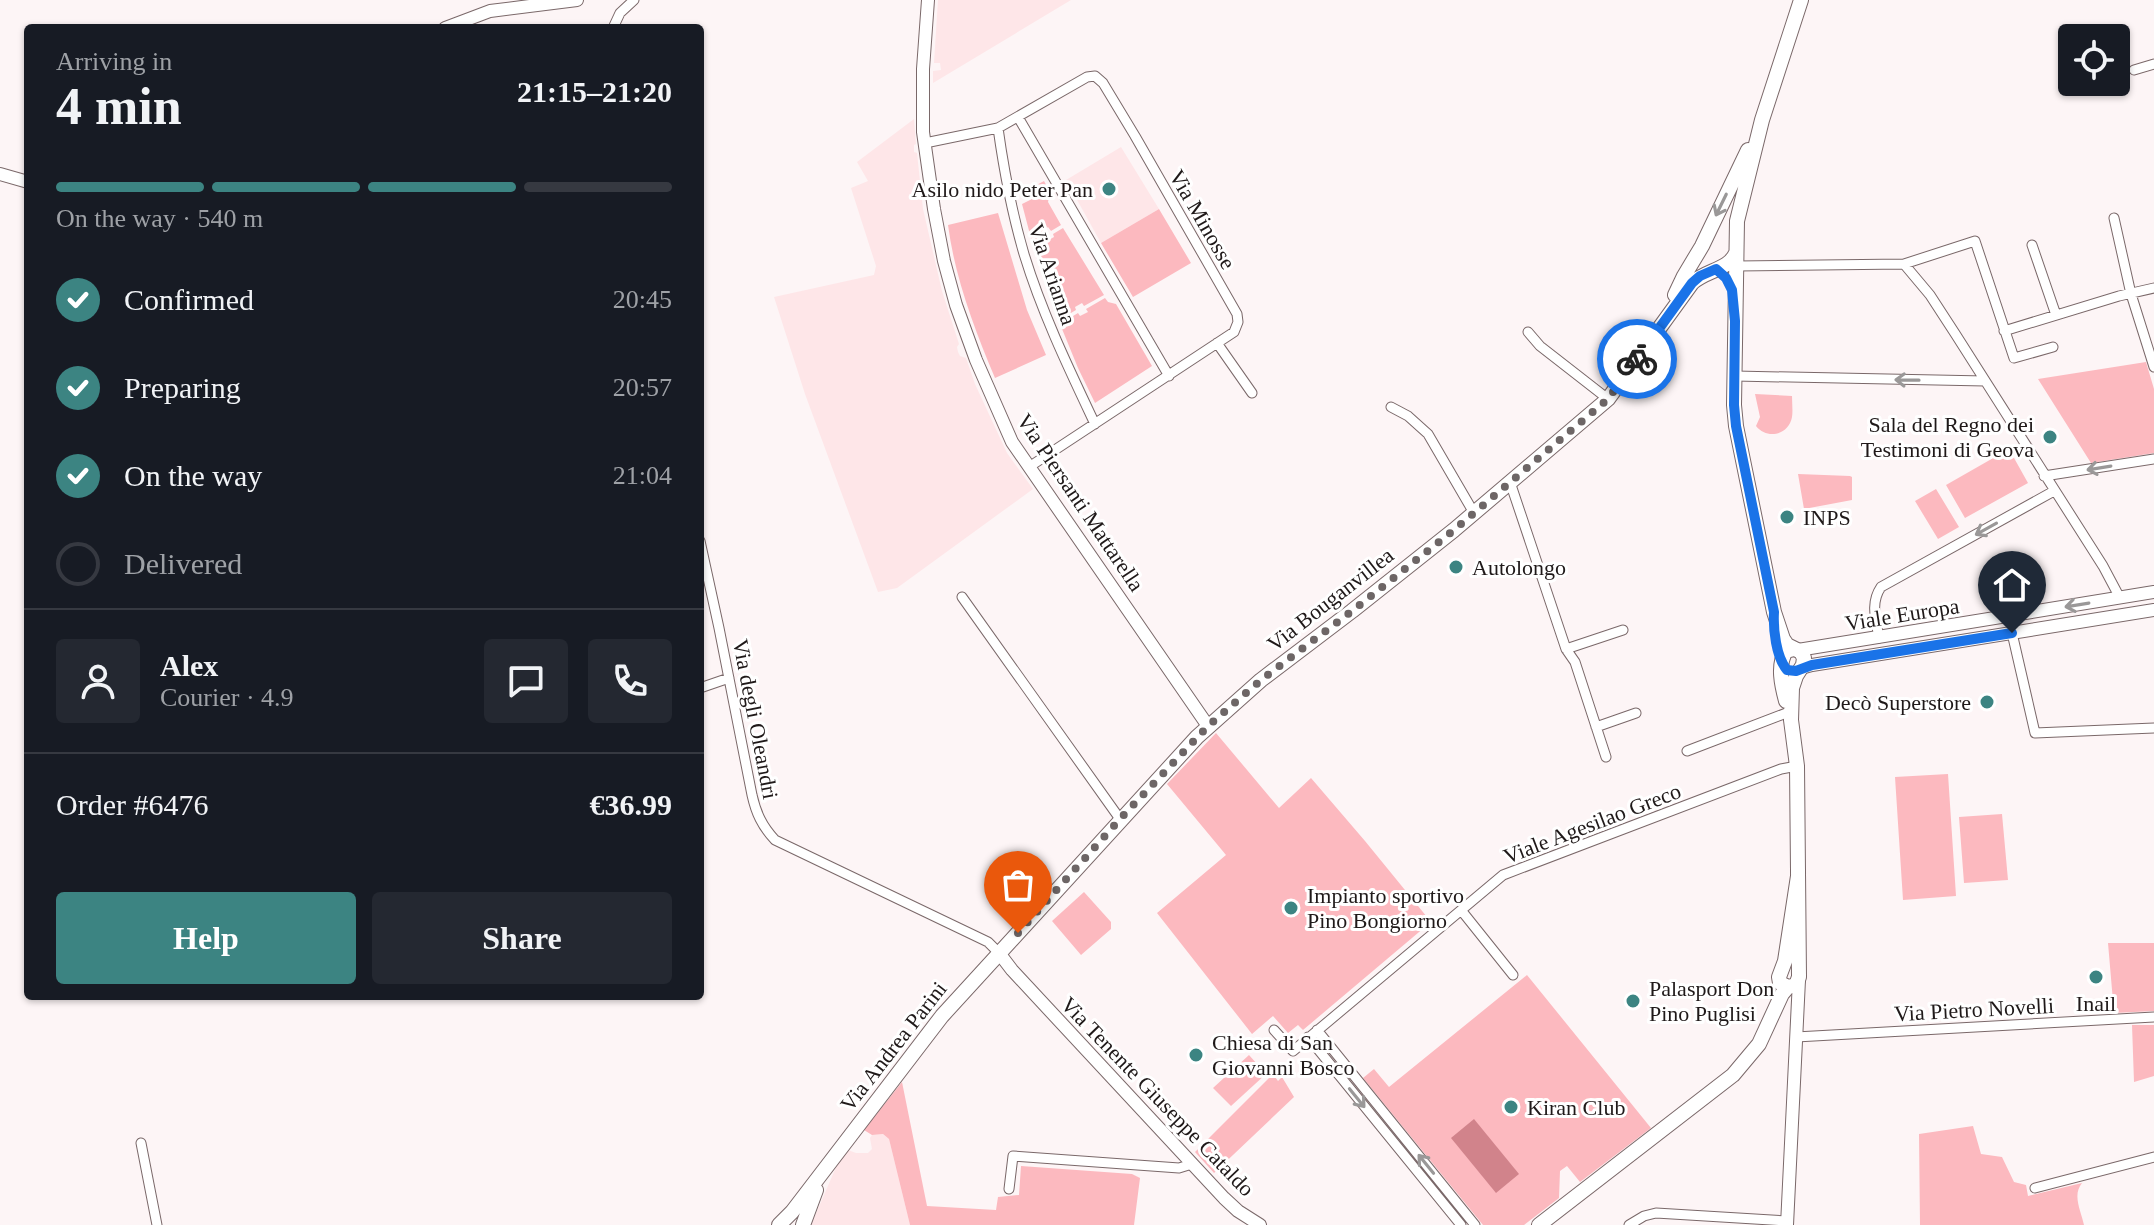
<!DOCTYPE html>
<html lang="en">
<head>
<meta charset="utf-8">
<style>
  :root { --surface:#171b24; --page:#242831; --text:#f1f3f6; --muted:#9ea1a6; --line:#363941; --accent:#3c8482 }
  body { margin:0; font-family:Georgia,serif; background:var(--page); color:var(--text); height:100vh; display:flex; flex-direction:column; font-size:30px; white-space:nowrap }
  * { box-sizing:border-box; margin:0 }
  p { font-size:26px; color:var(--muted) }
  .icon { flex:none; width:44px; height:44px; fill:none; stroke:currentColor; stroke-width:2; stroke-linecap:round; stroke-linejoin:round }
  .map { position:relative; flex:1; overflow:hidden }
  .drawer { position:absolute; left:24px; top:24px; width:680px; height:976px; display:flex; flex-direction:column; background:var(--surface); border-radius:8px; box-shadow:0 2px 6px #0004 }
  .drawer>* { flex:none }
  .tools { position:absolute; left:2058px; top:24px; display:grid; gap:16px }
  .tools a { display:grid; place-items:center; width:72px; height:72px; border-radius:8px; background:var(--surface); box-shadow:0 2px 6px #0004; font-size:40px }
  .pin { position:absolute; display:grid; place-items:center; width:68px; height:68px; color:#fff; margin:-82px -34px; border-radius:50% 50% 50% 0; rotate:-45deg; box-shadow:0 0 8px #0007 }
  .pin .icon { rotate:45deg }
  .courier { position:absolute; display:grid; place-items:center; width:80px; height:80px; margin:-40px; border:6px solid #1a73e8; border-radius:50%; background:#fff; color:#222; box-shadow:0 2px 10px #0007 }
  .summary em { font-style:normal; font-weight:700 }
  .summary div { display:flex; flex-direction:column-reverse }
  .summary { display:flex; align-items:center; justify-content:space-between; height:136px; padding:0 32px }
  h1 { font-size:52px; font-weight:700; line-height:60px }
  .bar { display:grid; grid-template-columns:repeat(4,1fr); gap:12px 8px; align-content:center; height:96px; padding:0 32px }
  .bar i { height:10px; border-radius:6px; background:var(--line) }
  .bar .on { background:var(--accent) }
  .bar p { grid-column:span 4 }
  .line { display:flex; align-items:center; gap:20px; padding:0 32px; border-top:2px solid var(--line) }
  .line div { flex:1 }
  .round { display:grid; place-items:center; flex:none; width:84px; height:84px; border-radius:8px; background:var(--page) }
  ol { padding:0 32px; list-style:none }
  li { display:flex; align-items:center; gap:24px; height:88px }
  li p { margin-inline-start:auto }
  li .icon { padding:8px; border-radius:50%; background:var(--accent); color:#fff; stroke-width:4 }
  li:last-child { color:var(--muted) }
  li i { width:44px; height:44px; border:4px solid var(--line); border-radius:50% }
  .action { display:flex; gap:16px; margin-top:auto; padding:16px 32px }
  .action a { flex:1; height:92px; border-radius:8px; background:var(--accent); color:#fff; font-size:32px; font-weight:700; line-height:92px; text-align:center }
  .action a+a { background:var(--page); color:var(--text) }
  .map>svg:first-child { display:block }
  .built { fill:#fee6e8 }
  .green { fill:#fcb9bf }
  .water { fill:#d1838b }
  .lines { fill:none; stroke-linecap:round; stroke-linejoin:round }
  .minor-casing { stroke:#7a6869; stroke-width:11 }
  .tertiary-casing { stroke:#7a6869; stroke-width:14 }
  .secondary-casing { stroke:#7a6869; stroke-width:16 }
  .minor { stroke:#fff; stroke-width:9 }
  .tertiary { stroke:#fff; stroke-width:12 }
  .secondary { stroke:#fff; stroke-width:14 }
  .oneway { stroke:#9a9898 }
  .done { stroke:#6d6666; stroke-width:8; stroke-dasharray:0 14.4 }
  .route { stroke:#1a73e8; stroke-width:10 }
  .poi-dot { fill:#3c8482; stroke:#fff; stroke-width:3 }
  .labels { text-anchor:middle; stroke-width:6; stroke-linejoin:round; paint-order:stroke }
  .poi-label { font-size:22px; fill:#1f1919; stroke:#fff; text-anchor:start }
  .street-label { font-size:22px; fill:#1f1919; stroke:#fff }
</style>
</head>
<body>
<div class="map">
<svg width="2154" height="1225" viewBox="0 0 2154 1225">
  <rect width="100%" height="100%" fill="#fdf5f6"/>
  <path class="built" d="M 938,0 L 1071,0 L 933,83 L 933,71 L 941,70 L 940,63 L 934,63 Z
    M 914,119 L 916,144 L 914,145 L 914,152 L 917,153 L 923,209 L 942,291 L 959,344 L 957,347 L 958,352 L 960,356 L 966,358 L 975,384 L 1007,453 L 1033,489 L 897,588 L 878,592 L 805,394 L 774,297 L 874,275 L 876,266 L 851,188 L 868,181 L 857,162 Z
    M 1121,147 L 1159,209 L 1101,243 L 1066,180 Z
    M 883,1134 L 889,1139 L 910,1225 L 811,1225 L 837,1165 L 848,1150 L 856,1153 L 868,1153 L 872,1149 L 870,1138 L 872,1135 Z"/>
  <path class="green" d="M 1044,181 L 1050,192 L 1048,202 L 1061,225 L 1051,231 L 1048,227 L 1041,232 L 1043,235 L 1032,242 L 1022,204 L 1036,197 L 1031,188 Z
    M 1159,209 L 1191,263 L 1133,297 L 1101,243 Z
    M 998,213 L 1027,310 L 1046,355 L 995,378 C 974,328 955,278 948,225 Z
    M 1063,228 L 1104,295 L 1084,306 L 1082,303 L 1075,307 L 1076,310 L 1059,320 L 1032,245 L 1045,239 L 1047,241 L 1054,237 L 1053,234 Z
    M 1105,298 L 1108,302 L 1116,304 L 1152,366 L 1095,403 L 1078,368 L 1060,324 L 1078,313 L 1080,316 L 1088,312 L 1086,309 Z
    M 2146,362 L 2154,389 L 2154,453 L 2091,463 L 2038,379 Z
    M 1755,394 L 1792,396 C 1792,403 1793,411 1792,417 C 1789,435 1767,440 1756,426 L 1760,417 Z
    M 2009,449 L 2028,483 L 1965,518 L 1946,485 Z
    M 1798,474 L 1850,476 L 1852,477 L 1852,500 L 1804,509 Z
    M 1936,489 L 1959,527 L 1938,539 L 1915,501 Z
    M 1216,733 L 1279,808 L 1311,778 L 1365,841 L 1427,917 L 1421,923 L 1425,927 L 1303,1030 L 1298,1025 L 1288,1033 L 1273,1016 L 1252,1034 L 1157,913 L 1226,855 L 1167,784 Z
    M 1948,774 L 1956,896 L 1903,900 L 1895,777 Z
    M 2002,814 L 2008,880 L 1964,883 L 1959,817 Z
    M 1084,892 L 1111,922 L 1111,929 L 1081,955 L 1052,921 Z
    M 2154,943 L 2154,1011 L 2114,1013 L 2108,943 Z
    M 1527,975 L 1651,1128 L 1580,1182 L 1567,1166 L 1560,1171 L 1559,1198 L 1524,1225 L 1483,1225 L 1363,1078 L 1374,1069 L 1389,1087 Z
    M 2132,1025 L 2154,1025 L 2154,1076 L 2134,1082 Z
    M 1249,1055 L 1266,1074 L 1231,1106 L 1213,1088 Z
    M 1273,1074 L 1278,1081 L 1282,1077 L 1294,1097 L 1214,1173 L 1195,1152 Z
    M 902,1082 L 927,1206 L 996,1210 L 998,1197 L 1019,1195 L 1021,1166 L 1132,1174 L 1140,1178 L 1134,1225 L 910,1225 L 889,1139 L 883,1134 L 872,1135 L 864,1130 Z
    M 1973,1126 L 1981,1154 L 2002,1157 L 2014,1182 L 2026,1185 L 2028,1196 L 2082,1183 C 2072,1195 2081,1211 2084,1225 L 1920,1225 L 1919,1134 Z"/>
  <path class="water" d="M 1474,1119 L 1519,1174 L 1496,1193 L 1451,1138 Z"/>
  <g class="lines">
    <g class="minor-casing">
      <path id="minor" d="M 613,28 L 620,13 L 634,0
        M 2134,70 L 2154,64
        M 1018,117 L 1169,376
        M 998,128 C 1004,171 1012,213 1024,254 C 1042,313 1069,369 1095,424
        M 925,143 L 998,128 L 1087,77 L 1095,76 L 1103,83 L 1135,136 L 1237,314 L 1238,322 L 1234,332 L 1029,467
        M 2114,218 L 2131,294 L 2154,367
        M 2032,245 L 2056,315
        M 1904,264 L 1930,295 L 1956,335 L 2103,566 L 2120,598
        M 1737,266 L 1904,264 L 1975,241 L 2014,358 L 2053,347
        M 2004,331 L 2119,296 L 2154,288
        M 1528,332 L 1540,346 L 1608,399
        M 1217,343 L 1252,393
        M 1735,376 L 1985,381
        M 1391,407 L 1408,416 L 1428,434 L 1474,513
        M 2044,476 L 2154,459
        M 1510,482 L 1566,649 L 1575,662 L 1606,757
        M 700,541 L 719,628 L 752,795 C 756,813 762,826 775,840 L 988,942 L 999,953
        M 962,597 L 1120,819
        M 2012,633 L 2035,733 L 2154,728
        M 1879,638 C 1876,620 1870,603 1881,587 L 2054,491
        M 1566,649 L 1623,630
        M 700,688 L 729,678
        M 1596,727 L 1636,713
        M 1687,751 L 1789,712
        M 1461,910 L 1513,975
        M 1274,1030 L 1293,1051 L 1503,875 L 1781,769 L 1797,766
        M 1317,1030 L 1475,1225
        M 1308,1037 L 1461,1225
        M 1796,1037 L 2154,1017
        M 141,1143 L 157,1225
        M 2035,1188 L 2154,1157
        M 1009,1189 L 1013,1156 L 1179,1168 L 1192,1164
        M 1629,1225 L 1644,1216 L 1656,1213 L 1787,1221"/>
    </g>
    <g class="tertiary-casing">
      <path id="tertiary" d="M 928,0 L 923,69 L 923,132 L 934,209 L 944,261 L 956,305 L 976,360 L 1012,442 L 1208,726
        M 445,28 L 490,11 L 577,0
        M 0,174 L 28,182
        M 1798,650 L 2154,592
        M 1801,668 L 1812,665 L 2154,610
        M 999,953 L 1012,970 L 1224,1198 L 1238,1211 L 1260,1225
        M 1787,1225 L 1799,980"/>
    </g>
    <g class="secondary-casing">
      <path id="secondary" d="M 1675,295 L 1684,276 L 1702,246 L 1748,150
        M 1786,701 C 1782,686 1777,665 1786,651 L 1794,649
        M 1798,876 L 1785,961 L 1779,977 L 1780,983 L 1788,987 L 1796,985 L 1799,977 L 1797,766 L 1791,720 L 1792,688 L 1796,676 L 1803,665 L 1804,658 L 1801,652 L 1787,645 L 1783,639 L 1774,612 L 1736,426 L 1734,405 L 1737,221 L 1762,120 L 1801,0
        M 779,1225 L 792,1212 L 942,1016 L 1197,737 L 1261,680 L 1352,611 L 1454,530 L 1608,399 L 1692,283 C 1706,270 1729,270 1736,253
        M 803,1225 L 816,1190
        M 1539,1225 L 1733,1075 L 1759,1044 L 1782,994 L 1788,987"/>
    </g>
    <use href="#minor" class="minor"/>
    <use href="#tertiary" class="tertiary"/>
    <use href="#secondary" class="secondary"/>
  </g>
  <defs><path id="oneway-shaft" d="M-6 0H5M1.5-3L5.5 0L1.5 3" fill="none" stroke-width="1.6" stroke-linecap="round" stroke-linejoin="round" transform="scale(2)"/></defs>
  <g class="oneway">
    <use href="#oneway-shaft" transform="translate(1721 205) rotate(116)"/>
    <use href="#oneway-shaft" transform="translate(1907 380) rotate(-179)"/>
    <use href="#oneway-shaft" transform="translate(2099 468) rotate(171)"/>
    <use href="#oneway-shaft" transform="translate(1986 529) rotate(151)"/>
    <use href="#oneway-shaft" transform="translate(2077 605) rotate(171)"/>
    <use href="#oneway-shaft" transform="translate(1357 1098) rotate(51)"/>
    <use href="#oneway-shaft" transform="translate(1426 1164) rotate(-129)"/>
  </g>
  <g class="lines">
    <path class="done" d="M 1018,933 L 1120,819 L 1208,726 L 1261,680 L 1352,611 L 1454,530 L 1608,399 L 1637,359"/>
    <path class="route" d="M 1637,359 L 1692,283 L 1700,276 L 1716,269 L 1726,278 L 1732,290 L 1735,321 L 1734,405 L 1736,426 L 1774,612 C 1773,629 1776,657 1787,670 L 1796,671 L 1812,665 L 2012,633"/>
  </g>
  <g class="poi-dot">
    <circle cx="1109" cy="189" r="8"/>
    <circle cx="2050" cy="437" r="8"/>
    <circle cx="1787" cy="517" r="8"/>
    <circle cx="1456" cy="567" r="8"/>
    <circle cx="1987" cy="702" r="8"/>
    <circle cx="1291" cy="908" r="8"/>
    <circle cx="2096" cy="977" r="8"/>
    <circle cx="1633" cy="1001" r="8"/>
    <circle cx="1196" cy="1055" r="8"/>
    <circle cx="1511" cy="1107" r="8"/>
  </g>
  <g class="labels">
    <g class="poi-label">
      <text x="1093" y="197" text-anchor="end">Asilo nido Peter Pan</text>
      <text x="2034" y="432" text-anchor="end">Sala del Regno dei<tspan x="2034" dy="25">Testimoni di Geova</tspan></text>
      <text x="1803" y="525">INPS</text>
      <text x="1472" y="575">Autolongo</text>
      <text x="1971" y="710" text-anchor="end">Decò Superstore</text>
      <text x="1307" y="903">Impianto sportivo<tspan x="1307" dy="25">Pino Bongiorno</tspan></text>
      <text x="1649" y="996">Palasport Don<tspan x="1649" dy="25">Pino Puglisi</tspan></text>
      <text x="2096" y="1011" text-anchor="middle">Inail</text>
      <text x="1212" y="1050">Chiesa di San<tspan x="1212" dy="25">Giovanni Bosco</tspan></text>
      <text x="1527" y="1115">Kiran Club</text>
    </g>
    <g class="street-label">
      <text transform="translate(1203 219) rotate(60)" y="8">Via Minosse</text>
      <text transform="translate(1053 274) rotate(71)" y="8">Via Arianna</text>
      <text transform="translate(1081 502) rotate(56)" y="8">Via Piersanti Mattarella</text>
      <text transform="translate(1330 599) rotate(-38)" y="8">Via Bouganvillea</text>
      <text transform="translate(1902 614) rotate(-9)" y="8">Viale Europa</text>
      <text transform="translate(756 719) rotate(79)" y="8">Via degli Oleandri</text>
      <text transform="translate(1592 823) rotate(-21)" y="8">Viale Agesilao Greco</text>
      <text transform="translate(1974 1009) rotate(-3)" y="8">Via Pietro Novelli</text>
      <text transform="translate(893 1046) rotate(-52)" y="8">Via Andrea Parini</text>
      <text transform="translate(1158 1096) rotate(46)" y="8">Via Tenente Giuseppe Cataldo</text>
    </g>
  </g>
</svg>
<div class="tools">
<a><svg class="icon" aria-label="locate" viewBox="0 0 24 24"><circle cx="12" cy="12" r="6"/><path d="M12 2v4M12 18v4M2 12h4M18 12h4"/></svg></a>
</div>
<div class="pin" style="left:1018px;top:933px;background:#ea580c"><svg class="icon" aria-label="bag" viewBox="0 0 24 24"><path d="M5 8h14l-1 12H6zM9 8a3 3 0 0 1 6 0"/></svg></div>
<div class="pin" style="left:2012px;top:633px;background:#1f2937"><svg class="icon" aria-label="home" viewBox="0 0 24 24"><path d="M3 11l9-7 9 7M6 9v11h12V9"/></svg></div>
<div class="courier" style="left:1637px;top:359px"><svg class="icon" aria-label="bike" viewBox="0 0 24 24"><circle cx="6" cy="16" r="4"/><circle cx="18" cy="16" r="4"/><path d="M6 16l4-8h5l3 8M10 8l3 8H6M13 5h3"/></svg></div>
<section class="drawer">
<div class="summary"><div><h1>4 min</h1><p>Arriving in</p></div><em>21:15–21:20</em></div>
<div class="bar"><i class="on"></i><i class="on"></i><i class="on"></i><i></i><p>On the way · 540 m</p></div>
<ol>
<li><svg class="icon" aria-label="check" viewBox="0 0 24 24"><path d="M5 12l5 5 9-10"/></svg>Confirmed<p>20:45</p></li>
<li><svg class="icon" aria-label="check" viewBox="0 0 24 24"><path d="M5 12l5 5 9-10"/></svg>Preparing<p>20:57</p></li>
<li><svg class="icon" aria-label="check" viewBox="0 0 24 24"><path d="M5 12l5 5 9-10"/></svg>On the way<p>21:04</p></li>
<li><i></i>Delivered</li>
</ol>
<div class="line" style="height:144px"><a class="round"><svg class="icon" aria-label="person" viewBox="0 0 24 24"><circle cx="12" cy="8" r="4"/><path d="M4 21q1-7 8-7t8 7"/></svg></a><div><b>Alex</b><p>Courier · 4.9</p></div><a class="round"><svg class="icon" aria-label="chat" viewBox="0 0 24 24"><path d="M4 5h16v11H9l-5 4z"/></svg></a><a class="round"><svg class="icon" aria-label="phone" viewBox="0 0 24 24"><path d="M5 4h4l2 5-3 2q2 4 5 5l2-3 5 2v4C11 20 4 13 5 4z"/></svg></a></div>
<div class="line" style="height:104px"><div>Order #6476</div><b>€36.99</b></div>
<div class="action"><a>Help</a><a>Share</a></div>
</section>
</div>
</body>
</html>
